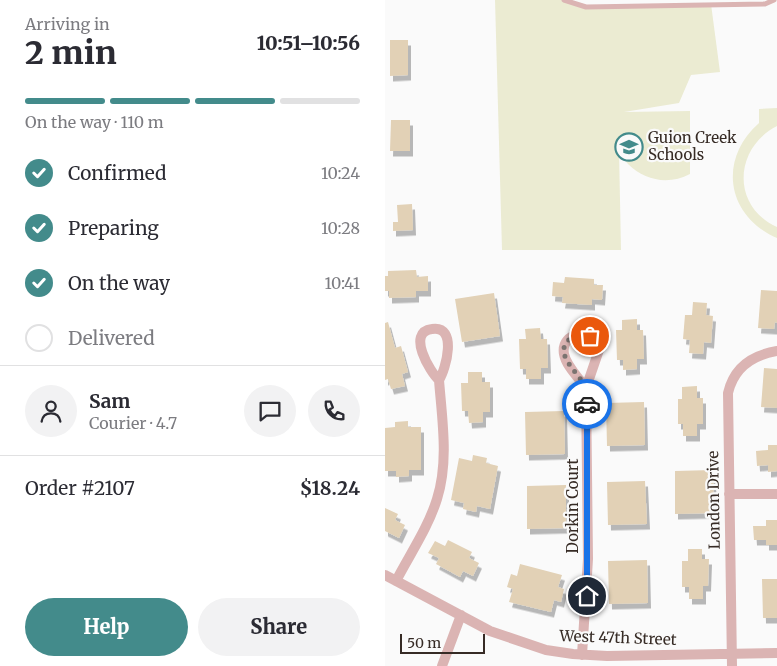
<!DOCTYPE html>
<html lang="en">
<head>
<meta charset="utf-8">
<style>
  :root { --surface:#fff; --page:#f2f2f3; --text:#2b2b33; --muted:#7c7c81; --line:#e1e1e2; --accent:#438b8b }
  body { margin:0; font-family:Merriweather,serif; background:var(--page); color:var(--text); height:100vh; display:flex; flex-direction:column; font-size:19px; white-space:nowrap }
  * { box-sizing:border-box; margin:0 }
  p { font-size:16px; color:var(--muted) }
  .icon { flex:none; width:28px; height:28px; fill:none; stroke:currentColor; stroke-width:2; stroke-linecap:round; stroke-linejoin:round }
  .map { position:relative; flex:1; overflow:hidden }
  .details { display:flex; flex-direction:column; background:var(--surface); width:385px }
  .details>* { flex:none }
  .scale { position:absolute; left:15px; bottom:12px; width:85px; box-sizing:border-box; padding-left:5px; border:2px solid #362b25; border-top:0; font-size:14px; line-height:18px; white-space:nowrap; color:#362b25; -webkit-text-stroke:4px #fafafa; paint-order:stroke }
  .pin { position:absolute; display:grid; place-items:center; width:42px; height:42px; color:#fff; margin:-21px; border:2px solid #fff; border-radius:50%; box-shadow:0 1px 5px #0007 }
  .courier { position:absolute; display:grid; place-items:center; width:50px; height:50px; margin:-25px; border:4px solid #1a73e8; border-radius:50%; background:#fff; color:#222; box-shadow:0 1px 6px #0007 }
  .headline em { font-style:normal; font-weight:800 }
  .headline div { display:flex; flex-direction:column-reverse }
  .headline { display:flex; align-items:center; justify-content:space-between; height:85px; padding:0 25px }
  h1 { font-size:32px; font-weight:800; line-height:38px }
  .bar { display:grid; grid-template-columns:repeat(4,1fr); gap:8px 5px; align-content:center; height:60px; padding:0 25px }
  .bar i { height:6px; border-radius:4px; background:var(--line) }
  .bar .selected { background:var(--accent) }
  .bar p { grid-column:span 4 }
  .line { display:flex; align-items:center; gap:12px; padding:0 25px; border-top:1px solid var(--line) }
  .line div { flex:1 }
  .round { display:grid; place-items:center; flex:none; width:52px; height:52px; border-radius:26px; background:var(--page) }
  ol { padding:0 25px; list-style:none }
  li { display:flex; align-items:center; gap:15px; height:55px }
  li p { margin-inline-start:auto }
  li .icon { padding:5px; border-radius:50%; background:var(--accent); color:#fff; stroke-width:4 }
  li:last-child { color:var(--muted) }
  li i { width:28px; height:28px; border:2px solid var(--line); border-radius:50% }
  .button { display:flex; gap:10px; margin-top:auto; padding:10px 25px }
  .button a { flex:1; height:58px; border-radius:30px; background:var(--accent); color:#fff; font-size:20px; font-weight:800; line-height:58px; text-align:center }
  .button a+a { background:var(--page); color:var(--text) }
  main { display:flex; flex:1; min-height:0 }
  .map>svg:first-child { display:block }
  .green { fill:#ebebd2 }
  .building { fill:#e2d1b6; filter:url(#shadow) }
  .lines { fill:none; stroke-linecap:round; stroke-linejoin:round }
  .lane { stroke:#dbb4b3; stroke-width:5 }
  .street { stroke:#dbb4b3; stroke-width:10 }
  .done { stroke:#7b7370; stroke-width:5; stroke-dasharray:0 9 }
  .route { stroke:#1a73e8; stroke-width:6 }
  .labels { text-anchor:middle; stroke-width:4.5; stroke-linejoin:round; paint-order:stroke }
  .poi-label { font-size:15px; fill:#362b25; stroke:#fafafa; text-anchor:start }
  .street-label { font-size:15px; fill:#362b25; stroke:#fafafa }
</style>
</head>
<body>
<main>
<section class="details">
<div class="headline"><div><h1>2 min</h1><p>Arriving in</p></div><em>10:51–10:56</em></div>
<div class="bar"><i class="selected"></i><i class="selected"></i><i class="selected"></i><i></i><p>On the way · 110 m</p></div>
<ol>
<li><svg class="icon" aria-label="check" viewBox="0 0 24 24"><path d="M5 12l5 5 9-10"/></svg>Confirmed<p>10:24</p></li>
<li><svg class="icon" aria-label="check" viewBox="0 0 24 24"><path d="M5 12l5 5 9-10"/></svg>Preparing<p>10:28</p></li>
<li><svg class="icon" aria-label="check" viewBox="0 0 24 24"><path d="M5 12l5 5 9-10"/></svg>On the way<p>10:41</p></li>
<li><i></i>Delivered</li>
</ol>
<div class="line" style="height:90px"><a class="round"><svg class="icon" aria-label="person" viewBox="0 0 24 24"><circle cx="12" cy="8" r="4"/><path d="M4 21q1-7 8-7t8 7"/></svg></a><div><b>Sam</b><p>Courier · 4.7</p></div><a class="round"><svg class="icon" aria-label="chat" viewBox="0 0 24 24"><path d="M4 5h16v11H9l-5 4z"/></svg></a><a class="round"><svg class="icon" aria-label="phone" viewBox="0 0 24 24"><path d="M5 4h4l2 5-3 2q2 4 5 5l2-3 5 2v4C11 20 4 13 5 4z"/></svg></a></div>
<div class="line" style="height:65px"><div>Order #2107</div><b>$18.24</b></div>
<div class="button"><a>Help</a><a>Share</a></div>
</section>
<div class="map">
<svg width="392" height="666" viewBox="0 0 392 666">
  <defs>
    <filter id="shadow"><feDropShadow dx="3" dy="5.5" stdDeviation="0" flood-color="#0004"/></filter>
  </defs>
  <rect width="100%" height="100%" fill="#fafafa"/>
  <path class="green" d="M 110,0 L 179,0 L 201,7 L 326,4 L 335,72 L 306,75 L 294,103 L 239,112 L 305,111 L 305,174 C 284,185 260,181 243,164 C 239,160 237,154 234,150 L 236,250 L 117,250 Z
    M 392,108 L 392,126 C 349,148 346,206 392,227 L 392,238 C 341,216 333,159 374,123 L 374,109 Z"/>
  <path class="building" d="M 5,40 L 23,40 L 23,75 L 5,76 Z
    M 6,120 L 25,120 L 25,151 L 5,151 Z
    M 27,204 L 28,230 L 8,231 L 8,222 L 13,222 L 12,205 Z
    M 31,270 L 32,277 L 43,276 L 43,291 L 31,291 L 31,297 L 4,298 L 4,291 L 0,291 L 0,276 L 3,276 L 3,271 Z
    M 180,277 L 209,279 L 209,285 L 218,285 L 217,300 L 207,299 L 207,305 L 177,303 L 178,297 L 167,296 L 168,282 L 179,283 Z
    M 376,290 L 392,291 L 392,323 L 390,322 L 389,329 L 373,328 Z
    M 109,293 L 115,336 L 77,342 L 70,299 Z
    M 308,302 L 322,303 L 321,315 L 328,316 L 326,343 L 319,342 L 318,354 L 304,353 L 305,340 L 298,339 L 300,315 L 307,315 Z
    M 252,319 L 252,330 L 258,330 L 259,359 L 252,359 L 252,369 L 238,370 L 238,360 L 232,360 L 231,330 L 237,330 L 237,320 Z
    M 3,322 L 10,348 L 16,346 L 23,372 L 17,374 L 20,386 L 6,389 L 3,379 L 0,380 L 0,323 Z
    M 155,328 L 156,339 L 162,339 L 163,368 L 156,368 L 156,379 L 141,379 L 141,369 L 135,369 L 134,339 L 141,339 L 140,329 Z
    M 379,368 L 392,369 L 392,408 L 376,407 Z
    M 83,372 L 97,372 L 97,382 L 105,382 L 105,412 L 98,412 L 98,422 L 84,423 L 83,411 L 77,411 L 76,383 L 83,383 Z
    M 312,386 L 312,398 L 318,398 L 318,424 L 312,424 L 312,436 L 298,436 L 298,424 L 293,424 L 293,399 L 297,399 L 297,387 Z
    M 259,402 L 260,445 L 222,446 L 221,403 Z
    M 179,411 L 180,454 L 141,455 L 140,412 Z
    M 23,421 L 23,427 L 36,427 L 36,470 L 24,470 L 24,476 L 11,477 L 11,471 L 0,471 L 0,428 L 10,427 L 10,422 Z
    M 383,445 L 392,445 L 392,471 L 383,472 L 383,465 L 372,466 L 371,451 L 383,450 Z
    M 88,455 L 102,458 L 101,463 L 113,466 L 105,509 L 92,506 L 91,512 L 78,509 L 79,503 L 66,500 L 74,458 L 87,461 Z
    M 328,470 L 329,513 L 290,514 L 290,471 Z
    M 260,481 L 262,524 L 223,525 L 222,482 Z
    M 181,485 L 181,528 L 142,529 L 142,486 Z
    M 0,508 L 13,514 L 10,520 L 20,525 L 14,538 L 0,531 Z
    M 381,520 L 392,520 L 392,545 L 381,545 L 381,540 L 369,540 L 368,526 L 381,526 Z
    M 63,540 L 87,552 L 84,558 L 94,563 L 88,576 L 78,571 L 75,577 L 51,564 L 54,558 L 43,553 L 50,541 L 60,546 Z
    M 303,549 L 317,549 L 317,559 L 324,559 L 323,586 L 318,586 L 318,599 L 304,599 L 304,587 L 297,587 L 297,561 L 303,561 Z
    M 262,560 L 263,603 L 224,604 L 223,561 Z
    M 135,564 L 177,575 L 173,587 L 179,589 L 176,602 L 169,600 L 166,612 L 124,602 L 128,589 L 122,587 L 126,574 L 132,576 Z
    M 377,579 L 392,579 L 392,618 L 378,618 Z"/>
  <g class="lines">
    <path class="lane" d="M 179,0 L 201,7 L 380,4 L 389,0"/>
    <path class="street" d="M 344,494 L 392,494
      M 0,575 L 105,631 L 161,650 L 188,654 L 222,656 L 392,653
      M 11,581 C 25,554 43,528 52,499 C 64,461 57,419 54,380 C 61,369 73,325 47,329 C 21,332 45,372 54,380
      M 197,655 L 203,559 L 201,388 L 214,350 C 208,326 175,332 179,354 C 181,366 194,378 201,388
      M 57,666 L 76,615
      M 347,666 L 343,393 C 349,367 368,355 392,351"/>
  </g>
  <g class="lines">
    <path class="done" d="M 202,404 C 202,400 202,393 201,389 C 196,373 165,354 186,338 C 192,333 198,334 205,336"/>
    <path class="route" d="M 202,596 L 202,404"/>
  </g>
  <defs>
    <g id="school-ring" transform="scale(1.4375)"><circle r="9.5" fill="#fafafa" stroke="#438b8b" stroke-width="1.5"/><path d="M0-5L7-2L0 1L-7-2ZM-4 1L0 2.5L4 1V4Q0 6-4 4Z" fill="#438b8b"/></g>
  </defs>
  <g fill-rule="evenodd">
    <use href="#school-ring" x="244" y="147"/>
  </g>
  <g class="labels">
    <g class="poi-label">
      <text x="263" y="143">Guion Creek<tspan x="263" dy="17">Schools</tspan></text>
    </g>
    <g class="street-label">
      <text transform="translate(329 500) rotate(-91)" y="5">London Drive</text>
      <text transform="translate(188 506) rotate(-90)" y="5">Dorkin Court</text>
      <text transform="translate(233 638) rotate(2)" y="5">West 47th Street</text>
    </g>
  </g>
</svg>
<div class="scale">50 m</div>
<div class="pin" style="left:205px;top:336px;background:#ea580c"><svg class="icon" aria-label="bag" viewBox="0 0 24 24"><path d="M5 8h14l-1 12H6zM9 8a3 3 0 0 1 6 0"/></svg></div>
<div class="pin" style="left:202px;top:596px;background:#1f2937"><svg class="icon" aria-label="home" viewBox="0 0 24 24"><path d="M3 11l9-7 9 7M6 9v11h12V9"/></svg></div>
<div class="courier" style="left:202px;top:404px"><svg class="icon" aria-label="car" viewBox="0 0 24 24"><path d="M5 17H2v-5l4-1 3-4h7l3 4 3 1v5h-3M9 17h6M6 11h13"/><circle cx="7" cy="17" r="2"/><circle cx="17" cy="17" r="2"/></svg></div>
</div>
</main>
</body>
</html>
